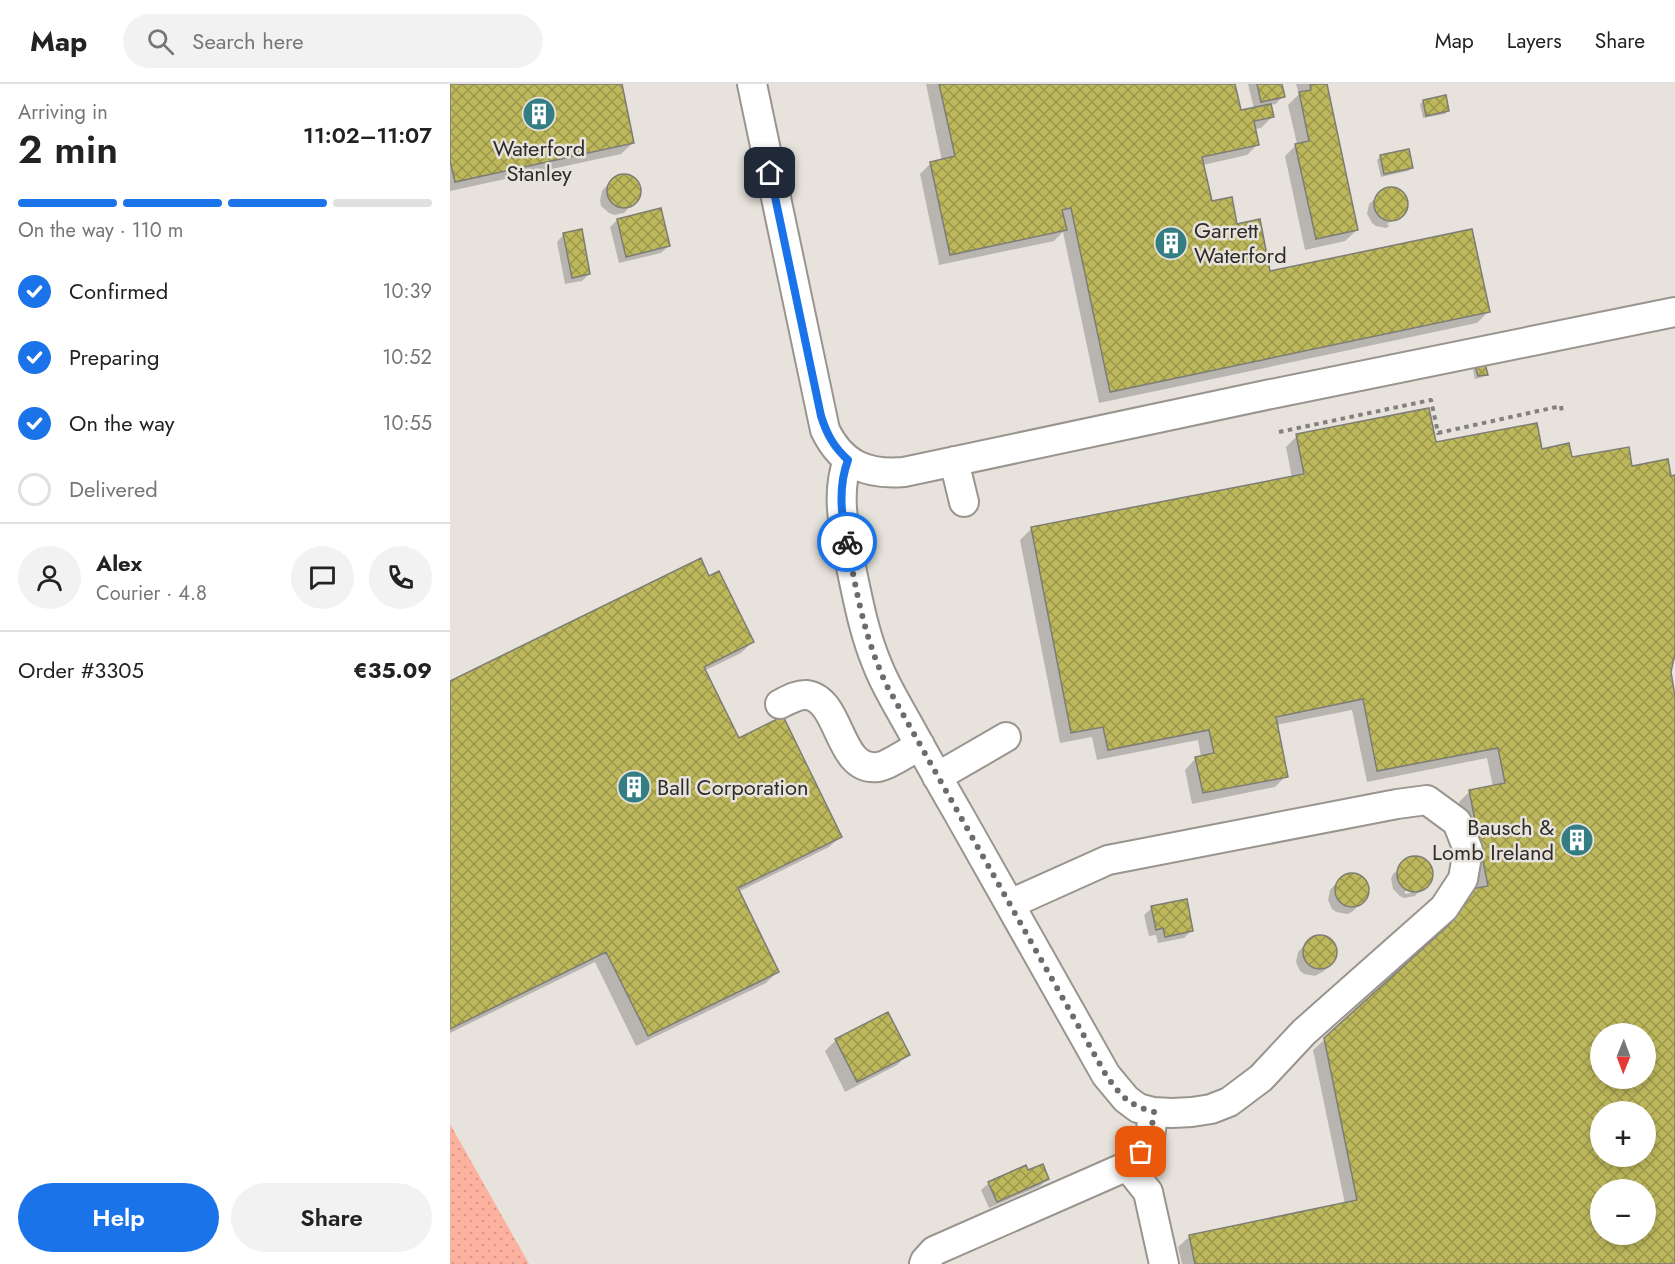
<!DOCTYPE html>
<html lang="en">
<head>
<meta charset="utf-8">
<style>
  :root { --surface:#fff; --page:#f2f2f2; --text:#222; --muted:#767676; --line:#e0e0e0; --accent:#1a73e8 }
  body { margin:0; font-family:Jost,sans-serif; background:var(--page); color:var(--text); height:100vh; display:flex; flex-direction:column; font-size:22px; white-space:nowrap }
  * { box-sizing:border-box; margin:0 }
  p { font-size:20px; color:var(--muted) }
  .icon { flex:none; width:33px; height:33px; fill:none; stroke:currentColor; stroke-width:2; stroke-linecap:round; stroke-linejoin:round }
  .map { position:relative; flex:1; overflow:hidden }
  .side { display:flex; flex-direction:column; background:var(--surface); width:450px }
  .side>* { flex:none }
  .needle { width:39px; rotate:181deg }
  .controls { position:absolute; left:1140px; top:939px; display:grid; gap:12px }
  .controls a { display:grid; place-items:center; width:66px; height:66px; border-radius:50%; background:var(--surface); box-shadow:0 3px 9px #0003; font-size:30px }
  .pin { position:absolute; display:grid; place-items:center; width:51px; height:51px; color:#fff; margin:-26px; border-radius:12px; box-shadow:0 3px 9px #0006 }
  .courier { position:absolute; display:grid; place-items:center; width:60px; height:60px; margin:-30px; border:4px solid #1a73e8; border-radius:50%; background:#fff; color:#222; box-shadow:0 2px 8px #0007 }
  .head em { font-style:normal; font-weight:600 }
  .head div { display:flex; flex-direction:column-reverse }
  .head { display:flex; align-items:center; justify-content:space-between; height:102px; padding:0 18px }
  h1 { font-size:39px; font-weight:600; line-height:45px }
  .bar { display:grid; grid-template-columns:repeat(4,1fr); gap:9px 6px; align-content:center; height:72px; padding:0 18px }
  .bar i { height:8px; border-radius:4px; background:var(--line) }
  .bar .active { background:var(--accent) }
  .bar p { grid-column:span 4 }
  .line { display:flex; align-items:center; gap:15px; padding:0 18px; border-top:2px solid var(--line) }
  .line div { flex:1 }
  .round { display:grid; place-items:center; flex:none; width:63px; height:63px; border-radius:32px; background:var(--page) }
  ol { padding:0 18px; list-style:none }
  li { display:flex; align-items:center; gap:18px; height:66px }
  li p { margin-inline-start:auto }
  li .icon { padding:6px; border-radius:50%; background:var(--accent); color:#fff; stroke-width:4 }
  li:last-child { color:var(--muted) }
  li i { width:33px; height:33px; border:3px solid var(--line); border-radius:50% }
  .action { display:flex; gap:12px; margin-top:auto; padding:12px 18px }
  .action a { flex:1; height:69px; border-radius:36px; background:var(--accent); color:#fff; font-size:24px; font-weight:600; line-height:69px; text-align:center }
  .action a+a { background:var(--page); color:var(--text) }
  header { display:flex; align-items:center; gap:36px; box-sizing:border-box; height:84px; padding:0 30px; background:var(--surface); border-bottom:2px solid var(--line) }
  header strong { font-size:28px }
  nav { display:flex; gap:33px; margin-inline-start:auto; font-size:21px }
  .search { width:420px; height:54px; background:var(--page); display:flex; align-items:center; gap:15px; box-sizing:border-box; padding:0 21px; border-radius:33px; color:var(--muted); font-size:22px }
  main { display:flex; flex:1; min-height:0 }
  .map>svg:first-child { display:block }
  .green { fill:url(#green-dots) }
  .shadow { fill:#0003; fill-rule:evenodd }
  .building { fill:url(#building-cross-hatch); stroke:#7d7d76; stroke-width:1.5; fill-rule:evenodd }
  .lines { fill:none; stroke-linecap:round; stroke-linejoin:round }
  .minor-casing { stroke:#99958e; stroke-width:32 }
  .path { stroke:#84817d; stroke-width:4; stroke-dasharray:4.5 4.5; stroke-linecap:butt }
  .minor { stroke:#fff; stroke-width:28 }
  .done { stroke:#6f6c68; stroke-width:6; stroke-dasharray:0 10.8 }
  .route { stroke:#1a73e8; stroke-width:8 }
  .labels { text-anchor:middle; stroke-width:5; stroke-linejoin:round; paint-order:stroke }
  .poi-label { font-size:22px; fill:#2e2c2a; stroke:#e7e3dc; text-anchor:start }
</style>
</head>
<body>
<header>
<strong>Map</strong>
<div class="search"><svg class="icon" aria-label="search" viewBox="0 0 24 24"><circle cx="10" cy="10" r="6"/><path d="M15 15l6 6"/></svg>Search here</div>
<nav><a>Map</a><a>Layers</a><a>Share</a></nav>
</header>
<main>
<section class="side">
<div class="head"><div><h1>2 min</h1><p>Arriving in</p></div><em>11:02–11:07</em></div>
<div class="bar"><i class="active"></i><i class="active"></i><i class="active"></i><i></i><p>On the way · 110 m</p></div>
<ol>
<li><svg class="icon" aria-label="check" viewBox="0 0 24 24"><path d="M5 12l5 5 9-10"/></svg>Confirmed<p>10:39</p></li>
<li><svg class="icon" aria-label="check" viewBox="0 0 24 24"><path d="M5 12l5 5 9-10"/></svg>Preparing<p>10:52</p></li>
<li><svg class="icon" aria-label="check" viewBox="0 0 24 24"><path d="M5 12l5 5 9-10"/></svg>On the way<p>10:55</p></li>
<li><i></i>Delivered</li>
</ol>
<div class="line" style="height:108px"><a class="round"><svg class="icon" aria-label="person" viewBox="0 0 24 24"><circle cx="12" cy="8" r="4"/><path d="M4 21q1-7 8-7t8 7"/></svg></a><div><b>Alex</b><p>Courier · 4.8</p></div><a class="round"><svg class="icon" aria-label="chat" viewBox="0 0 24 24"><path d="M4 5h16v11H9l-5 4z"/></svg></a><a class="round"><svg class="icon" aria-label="phone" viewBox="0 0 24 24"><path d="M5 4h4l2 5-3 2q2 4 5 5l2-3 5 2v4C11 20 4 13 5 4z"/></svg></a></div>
<div class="line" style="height:78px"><div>Order #3305</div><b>€35.09</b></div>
<div class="action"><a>Help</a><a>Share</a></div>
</section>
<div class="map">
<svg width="1225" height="1180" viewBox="0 0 1225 1180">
  <defs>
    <pattern id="green-dots" width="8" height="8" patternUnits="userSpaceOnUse" patternTransform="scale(1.5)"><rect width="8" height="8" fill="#fdb19f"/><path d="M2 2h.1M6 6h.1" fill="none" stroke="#d99889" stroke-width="1.8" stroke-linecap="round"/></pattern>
    <pattern id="building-cross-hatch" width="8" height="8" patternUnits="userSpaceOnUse" patternTransform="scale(1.5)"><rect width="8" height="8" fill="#bdb85c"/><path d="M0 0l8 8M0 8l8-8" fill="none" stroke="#9a964c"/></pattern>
  </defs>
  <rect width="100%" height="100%" fill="#e7e3dc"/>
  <path class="green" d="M 0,1040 L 79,1180 L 0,1180 Z"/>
  <path class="shadow" d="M 0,0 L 170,0 L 183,59 L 171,70 L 0,107 Z
    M 476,0 L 784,0 L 790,28 L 804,25 L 798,0 L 830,0 L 833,12 L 826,20 L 820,21 L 822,33 L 811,44 L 805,45 L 808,60 L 797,71 L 753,81 L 761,119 L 786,142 L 819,189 L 1038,228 L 1027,239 L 649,319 L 613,148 L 604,157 L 489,181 L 470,90 L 481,79 L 492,77 Z
    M 846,0 L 875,0 L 907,146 L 895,157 L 855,166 L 835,72 L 847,60 L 838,21 L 849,10 Z
    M 973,17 L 998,27 L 995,30 L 973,34 L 970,20 Z
    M 930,73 L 961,84 L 958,87 L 931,93 L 927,76 Z
    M 173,91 L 183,93 L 189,102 L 189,113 L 174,129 L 164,131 L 159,129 L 151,122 L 150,117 L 152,107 L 163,94 Z
    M 940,104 L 951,107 L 957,115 L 958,120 L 953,131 L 950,134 L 950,132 L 937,140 L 939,142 L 946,138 L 936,144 L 926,142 L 922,139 L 917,130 L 919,120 L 935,105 Z
    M 167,136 L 219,162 L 211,169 L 169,179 L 160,143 Z
    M 114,150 L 139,190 L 132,197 L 115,200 L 107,158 Z
    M 1026,283 L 1036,290 L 1033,293 L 1025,295 L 1023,286 Z
    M 847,352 L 1091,367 L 1121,375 L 1181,384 L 1220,394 L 1225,393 L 1225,576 L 1222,576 L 1220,588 L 1225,622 L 1225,1180 L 732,1180 L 728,1163 L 740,1152 L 895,1120 L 863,966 L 990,851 L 988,842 L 1026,806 L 1009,718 L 1020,707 L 1043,703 L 1037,674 L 917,698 L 902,626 L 826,641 L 836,692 L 825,703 L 742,720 L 735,686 L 746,674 L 751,673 L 748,656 L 647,676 L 642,653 L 610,659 L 570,456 L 581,445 L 842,394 L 836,363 ZM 1150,950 L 1196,950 L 1196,994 L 1150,994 ZM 1150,1028 L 1196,1028 L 1196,1072 L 1150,1072 ZM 1150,1106 L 1196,1106 L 1196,1150 L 1150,1150 Z
    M 259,494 L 302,558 L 291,569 L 254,587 L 288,656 L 391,752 L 379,763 L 288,808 L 327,888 L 316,899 L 186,962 L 145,878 L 0,949 L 0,598 Z
    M 969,774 L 974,776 L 981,785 L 980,796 L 973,804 L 955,807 L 955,810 L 969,807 L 965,812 L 954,814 L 950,812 L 943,805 L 941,795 L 943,790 L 959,775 Z
    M 901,789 L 911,792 L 917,801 L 918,806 L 914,816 L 902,828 L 897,830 L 886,828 L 882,825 L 878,816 L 880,806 L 891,794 Z
    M 702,824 L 742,846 L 734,854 L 708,859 L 706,851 L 699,852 L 694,831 Z
    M 869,852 L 879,855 L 885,863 L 886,868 L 882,879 L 874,887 L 865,892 L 854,890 L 850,887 L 846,878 L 848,868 L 859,856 Z
    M 386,956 L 458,970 L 447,981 L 395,1008 L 375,967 Z
    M 578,1088 L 598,1094 L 590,1102 L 539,1124 L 531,1106 L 539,1099 Z"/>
  <path class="building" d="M 0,0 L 172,0 L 184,59 L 5,98 L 0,77 Z
    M 489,0 L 785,0 L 791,26 L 821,20 L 824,33 L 804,37 L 809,61 L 752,73 L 762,117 L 782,113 L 787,140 L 810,135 L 820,187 L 1022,145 L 1040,228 L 660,308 L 621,124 L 612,126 L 617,146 L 500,171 L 480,78 L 505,72 Z
    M 807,0 L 832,0 L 835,13 L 811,18 Z
    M 860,0 L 877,0 L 908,146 L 866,155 L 845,60 L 859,57 L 849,8 L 861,6 Z
    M 996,11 L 999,27 L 976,32 L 973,16 Z
    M 959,65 L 963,84 L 934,90 L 930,71 Z
    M157 107a17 17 0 1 1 34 0a17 17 0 1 1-34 0Z
    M924 120a17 17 0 1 1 34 0a17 17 0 1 1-34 0Z
    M 211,124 L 220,162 L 176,173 L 167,135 Z
    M 132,145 L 140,190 L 122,194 L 113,149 Z
    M 1035,279 L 1038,291 L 1028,292 L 1025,281 Z
    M 979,324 L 986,358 L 1087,339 L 1092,365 L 1119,359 L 1122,373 L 1179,363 L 1182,382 L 1218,375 L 1221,392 L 1225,391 L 1225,569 L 1221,588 L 1225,612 L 1225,1180 L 745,1180 L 739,1151 L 907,1116 L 874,954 L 1001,839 L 999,829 L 1016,806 L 1038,802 L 1019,706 L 1055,699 L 1048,664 L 927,687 L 913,615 L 826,633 L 838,693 L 753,709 L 745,673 L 764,669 L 759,646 L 658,666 L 653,643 L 621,649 L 581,443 L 854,390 L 846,350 ZM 1150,950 L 1196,950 L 1196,994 L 1150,994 ZM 1150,1028 L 1196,1028 L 1196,1072 L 1150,1072 ZM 1150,1106 L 1196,1106 L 1196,1150 L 1150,1150 Z
    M 251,474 L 259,492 L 269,487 L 304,558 L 254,583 L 289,654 L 333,632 L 392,753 L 288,804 L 329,888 L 198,952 L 156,868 L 0,945 L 0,597 Z
    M947 790a18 18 0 1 1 36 0a18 18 0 1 1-36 0Z
    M885 806a17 17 0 1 1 34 0a17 17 0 1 1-34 0Z
    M 737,815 L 743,847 L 715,853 L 713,844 L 706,846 L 701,822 Z
    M853 868a17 17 0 1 1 34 0a17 17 0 1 1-34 0Z
    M 438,928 L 460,971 L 407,998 L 385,955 Z
    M 593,1080 L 599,1095 L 547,1118 L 538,1098 L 576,1081 L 578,1086 Z"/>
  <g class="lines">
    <g class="minor-casing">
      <path id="minor" d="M 302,0 L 375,346 C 392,381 417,391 454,388 L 821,310 L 1225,228
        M 398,376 C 385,411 395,448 401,483 C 408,516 414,549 427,580 C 435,601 447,620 458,640 C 474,669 490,698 507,727 C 557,815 607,903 656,991 L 676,1015 L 688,1024 L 703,1028 L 722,1029 L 742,1028 L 761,1025 L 779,1018 L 811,994 L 854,948 L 994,824 L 1013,795 L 1018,766 L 1007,738 L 977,716 L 947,720 L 658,776 L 560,820
        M 504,377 L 514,418
        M 330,620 C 338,616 348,610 357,611 C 392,616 387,688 428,683 C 437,682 460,667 470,661
        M 487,693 L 556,653
        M 678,1083 L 698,1108 L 714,1180
        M 474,1180 L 475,1177 L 484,1167 L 682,1080 L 700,1055 L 703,1028"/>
    </g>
    <path class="path" d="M 829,348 L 981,316 L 988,349 L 1111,322 L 1112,328"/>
    <use href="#minor" class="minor"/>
  </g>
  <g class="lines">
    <path class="done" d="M 397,458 C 407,510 414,553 437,602 L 656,991 C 671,1012 678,1021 704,1028 L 700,1055 L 691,1068"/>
    <path class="route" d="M 320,89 L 371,332 C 377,351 384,363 398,376 C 388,403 391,431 397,458"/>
  </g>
  <defs>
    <g id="building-disc" transform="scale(1.725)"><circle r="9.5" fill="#347d82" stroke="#e7e3dc"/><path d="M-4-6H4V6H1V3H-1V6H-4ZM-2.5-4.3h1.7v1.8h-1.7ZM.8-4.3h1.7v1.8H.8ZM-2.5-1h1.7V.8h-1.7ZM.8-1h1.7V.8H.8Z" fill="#fff"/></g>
  </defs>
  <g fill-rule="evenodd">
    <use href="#building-disc" x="89" y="30"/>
    <use href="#building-disc" x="721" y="159"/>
    <use href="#building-disc" x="184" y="703"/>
    <use href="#building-disc" x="1127" y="756"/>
  </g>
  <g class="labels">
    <g class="poi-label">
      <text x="89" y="72" text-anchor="middle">Waterford<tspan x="89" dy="25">Stanley</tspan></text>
      <text x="744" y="154">Garrett<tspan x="744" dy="25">Waterford</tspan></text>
      <text x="207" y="711">Ball Corporation</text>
      <text x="1104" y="751" text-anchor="end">Bausch &amp;<tspan x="1104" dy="25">Lomb Ireland</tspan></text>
    </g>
  </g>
</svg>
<div class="controls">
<a><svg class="needle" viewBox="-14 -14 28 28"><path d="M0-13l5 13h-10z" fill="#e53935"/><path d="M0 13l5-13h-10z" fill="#767676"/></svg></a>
<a>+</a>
<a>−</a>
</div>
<div class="pin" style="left:691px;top:1068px;background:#ea580c"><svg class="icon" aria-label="bag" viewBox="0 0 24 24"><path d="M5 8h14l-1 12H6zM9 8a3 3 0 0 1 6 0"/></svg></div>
<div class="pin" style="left:320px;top:89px;background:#1f2937"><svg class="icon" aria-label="home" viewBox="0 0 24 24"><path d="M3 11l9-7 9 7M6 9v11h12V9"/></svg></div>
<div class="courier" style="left:397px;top:458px"><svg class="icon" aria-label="bike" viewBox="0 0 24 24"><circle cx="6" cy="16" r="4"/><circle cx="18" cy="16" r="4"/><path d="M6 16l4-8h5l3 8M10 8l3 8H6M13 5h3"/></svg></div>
</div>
</main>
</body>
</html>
